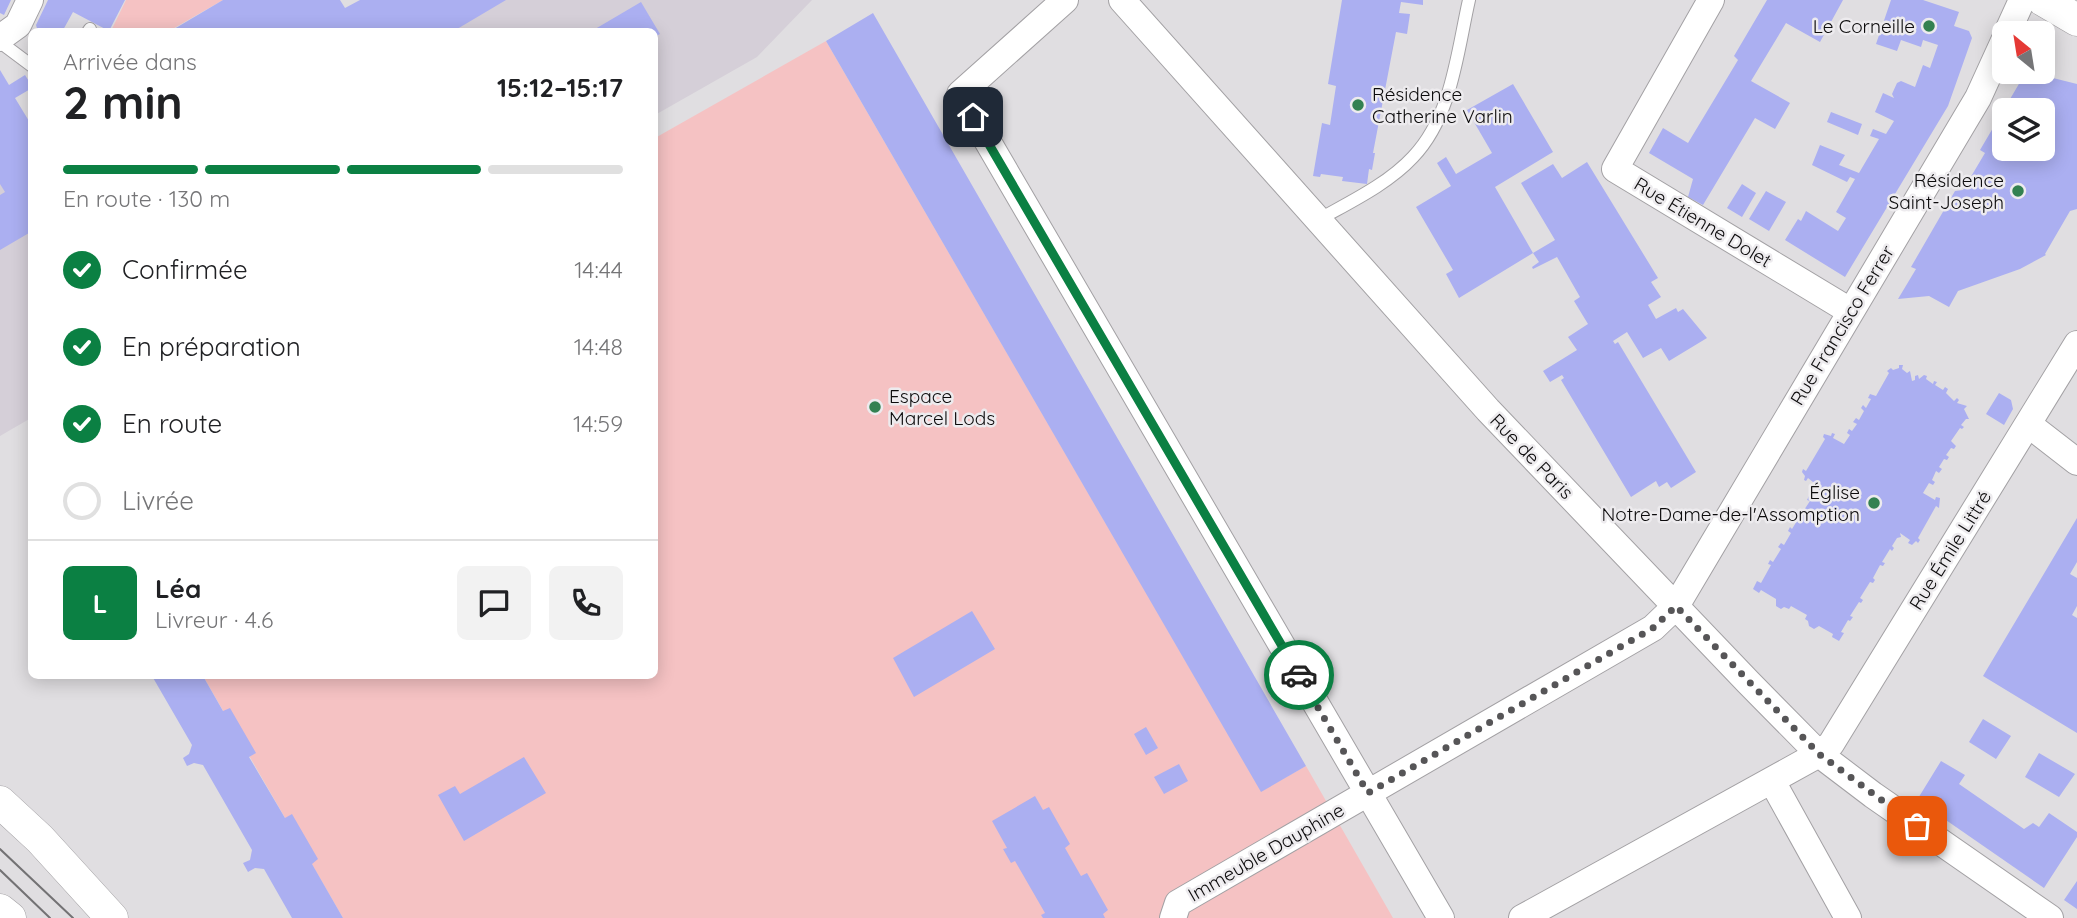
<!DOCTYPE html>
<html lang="fr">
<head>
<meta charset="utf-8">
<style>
  :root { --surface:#fff; --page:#f2f2f2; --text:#202124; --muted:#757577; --line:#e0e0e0; --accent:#0b8043 }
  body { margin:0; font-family:Quicksand,sans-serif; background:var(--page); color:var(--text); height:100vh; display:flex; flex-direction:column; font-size:26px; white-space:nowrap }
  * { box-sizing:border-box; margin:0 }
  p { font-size:23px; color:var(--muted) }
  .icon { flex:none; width:38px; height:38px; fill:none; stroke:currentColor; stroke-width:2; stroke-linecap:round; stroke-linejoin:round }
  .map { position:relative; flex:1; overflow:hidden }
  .side { position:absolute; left:28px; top:28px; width:630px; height:651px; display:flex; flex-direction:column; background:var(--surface); border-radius:10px; box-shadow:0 4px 18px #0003 }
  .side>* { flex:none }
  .needle { width:46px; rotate:330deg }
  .fabs { position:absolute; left:1992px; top:21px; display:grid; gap:14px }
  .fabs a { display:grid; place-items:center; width:63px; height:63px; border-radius:10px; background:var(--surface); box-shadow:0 4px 18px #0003; font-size:35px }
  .pin { position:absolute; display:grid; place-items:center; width:60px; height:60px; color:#fff; margin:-30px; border-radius:14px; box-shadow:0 4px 10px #0006 }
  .courier { position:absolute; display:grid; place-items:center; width:70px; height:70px; margin:-35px; border:5px solid #0b8043; border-radius:50%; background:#fff; color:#222; box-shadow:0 2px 9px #0007 }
  .headline em { font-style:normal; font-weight:700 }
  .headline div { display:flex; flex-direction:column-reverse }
  .headline { display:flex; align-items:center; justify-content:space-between; height:119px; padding:0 35px }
  h1 { font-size:46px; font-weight:700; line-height:52px }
  .bar { display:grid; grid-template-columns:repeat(4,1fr); gap:10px 7px; align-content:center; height:84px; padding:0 35px }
  .bar i { height:9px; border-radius:5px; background:var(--line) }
  .bar .active { background:var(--accent) }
  .bar p { grid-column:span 4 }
  .line { display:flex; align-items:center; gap:18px; padding:0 35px; border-top:2px solid var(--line) }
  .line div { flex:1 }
  .round { display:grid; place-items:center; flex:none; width:74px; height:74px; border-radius:10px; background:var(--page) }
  ol { padding:0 35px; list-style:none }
  li { display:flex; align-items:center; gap:21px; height:77px }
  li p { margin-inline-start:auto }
  li .icon { padding:7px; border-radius:50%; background:var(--accent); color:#fff; stroke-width:4 }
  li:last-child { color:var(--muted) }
  li i { width:38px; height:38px; border:4px solid var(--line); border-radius:50% }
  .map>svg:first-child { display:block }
  .built { fill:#d5cfd8 }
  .green { fill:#f5c2c3 }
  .building { fill:#abaff1; fill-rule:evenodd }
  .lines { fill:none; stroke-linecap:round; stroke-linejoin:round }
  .service-casing { stroke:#a3a1a4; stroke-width:14 }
  .minor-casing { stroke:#a3a1a4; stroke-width:28 }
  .tertiary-casing { stroke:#a3a1a4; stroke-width:33 }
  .service { stroke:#fff; stroke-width:12 }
  .minor { stroke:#fff; stroke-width:26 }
  .tertiary { stroke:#fff; stroke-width:32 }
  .tram { stroke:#737274; stroke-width:2 }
  .done { stroke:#565557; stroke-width:7; stroke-dasharray:0 12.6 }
  .route { stroke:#0b8043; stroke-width:9 }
  .poi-dot { fill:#338151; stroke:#edebee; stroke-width:2.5 }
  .labels { text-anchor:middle; stroke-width:5; stroke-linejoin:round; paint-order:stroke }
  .poi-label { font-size:19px; fill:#0c0b0c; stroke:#edebee; text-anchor:end }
  .street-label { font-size:19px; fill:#0c0b0c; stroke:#edebee }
</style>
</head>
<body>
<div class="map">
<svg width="2077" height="918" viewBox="0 0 2077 918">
  <rect width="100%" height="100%" fill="#e0dee1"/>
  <path class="built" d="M 360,0 L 812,0 L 757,57 L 655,115 L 654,32 L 361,31 Z
    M 0,121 L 32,126 L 31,418 L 0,436 Z"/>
  <path class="green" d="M 126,0 L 223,0 L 169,31 L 150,31 L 148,29 L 144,31 L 111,31 Z
    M 826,41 L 1261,791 L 1306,766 L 1393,918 L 343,918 L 203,676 L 654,676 L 655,138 Z"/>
  <path class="building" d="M 0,0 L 11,0 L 4,15 L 0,13 Z
    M 48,0 L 125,0 L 109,31 L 73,12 L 62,32 L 38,32 L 36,25 Z
    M 223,0 L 340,0 L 345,8 L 360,0 L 506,0 L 452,32 L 169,32 Z
    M 1342,0 L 1423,0 L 1423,5 L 1401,2 L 1399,13 L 1410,14 L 1407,34 L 1396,32 L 1373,153 L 1375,153 L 1372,170 L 1369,169 L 1367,184 L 1342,181 L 1343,177 L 1321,174 L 1320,177 L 1313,176 L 1322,123 L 1330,125 L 1336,86 L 1328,84 Z
    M 1767,0 L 1843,0 L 1820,42 L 1786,23 L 1751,81 L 1790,103 L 1775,129 L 1755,118 L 1703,205 L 1688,197 L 1693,179 L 1649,153 L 1663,128 L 1688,143 L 1738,60 L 1734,56 Z
    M 1891,0 L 1923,0 L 1959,12 L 1954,26 L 1969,31 L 1972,38 L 1948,106 L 1845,277 L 1785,240 L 1798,219 L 1801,221 L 1806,211 L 1838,231 L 1846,218 L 1836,212 L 1855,179 L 1850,177 L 1847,182 L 1812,165 L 1820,145 L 1845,155 L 1839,165 L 1859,173 L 1879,139 L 1870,136 L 1873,129 L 1886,134 L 1894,121 L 1875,112 L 1883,93 L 1894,98 L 1892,94 L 1897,83 L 1901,81 L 1915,87 L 1923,65 L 1930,68 L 1938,45 L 1923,40 L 1921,47 L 1901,40 L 1897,51 L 1876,44 Z
    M 641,2 L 660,34 L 654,37 L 654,32 L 590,32 Z
    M 873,13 L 1306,766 L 1261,792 L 826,41 Z
    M 0,70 L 9,85 L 25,75 L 32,86 L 32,88 L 15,98 L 32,126 L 32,237 L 29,233 L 0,250 L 0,195 L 5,192 L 0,184 Z
    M 2037,74 L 2077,84 L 2077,209 L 2070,211 L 2045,254 L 2046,255 L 2020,269 L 1958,291 L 1949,307 L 1929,296 L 1898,299 L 1916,269 L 1911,267 L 1955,191 L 1963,190 L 1985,153 L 1980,150 L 2023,77 L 2032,82 ZM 2004,110 L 2042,110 L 2042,149 L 2004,149 Z
    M 1513,84 L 1553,152 L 1495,187 L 1533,253 L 1459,298 L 1446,274 L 1453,270 L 1416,207 L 1451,186 L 1437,163 L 1446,157 L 1456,174 L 1492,153 L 1467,110 Z
    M 1831,112 L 1862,124 L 1858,135 L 1827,122 Z
    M 1587,162 L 1658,278 L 1651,282 L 1661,297 L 1648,305 L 1656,319 L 1676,308 L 1678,312 L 1683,309 L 1707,338 L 1669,361 L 1661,348 L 1643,358 L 1627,332 L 1613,341 L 1615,344 L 1618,342 L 1696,472 L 1671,488 L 1667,482 L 1659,487 L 1656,481 L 1631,497 L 1561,380 L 1564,378 L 1562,375 L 1550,382 L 1543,371 L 1577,350 L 1568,337 L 1588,324 L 1574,301 L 1580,297 L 1557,257 L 1533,269 L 1532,267 L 1539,262 L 1533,253 L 1555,240 L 1521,183 L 1553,164 L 1562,178 Z
    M 1742,184 L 1756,193 L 1742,217 L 1727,208 Z
    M 1766,191 L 1786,202 L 1769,231 L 1749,219 Z
    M 1899,365 L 1903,365 L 1902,369 L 1907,373 L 1910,371 L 1912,381 L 1915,380 L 1915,376 L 1918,375 L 1919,379 L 1924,375 L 1927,376 L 1926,379 L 1933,384 L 1934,381 L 1937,382 L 1935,385 L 1943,390 L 1945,387 L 1948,389 L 1946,393 L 1954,401 L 1957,398 L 1959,400 L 1957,403 L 1967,406 L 1964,409 L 1969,419 L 1966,419 L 1961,425 L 1964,427 L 1962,429 L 1960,428 L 1951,441 L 1956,446 L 1954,449 L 1951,448 L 1946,455 L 1949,457 L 1947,460 L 1944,459 L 1939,467 L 1942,469 L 1939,473 L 1936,471 L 1932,480 L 1935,482 L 1933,485 L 1929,483 L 1923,493 L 1935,500 L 1936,497 L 1940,498 L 1939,508 L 1936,506 L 1918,538 L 1920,540 L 1918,543 L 1916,541 L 1912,545 L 1908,543 L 1910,540 L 1900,533 L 1901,537 L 1897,538 L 1892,546 L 1894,548 L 1892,551 L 1890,549 L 1882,562 L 1885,563 L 1883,566 L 1880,565 L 1873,578 L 1875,580 L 1873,583 L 1870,582 L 1860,598 L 1863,600 L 1861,603 L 1859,602 L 1850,616 L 1853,617 L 1850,621 L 1848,620 L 1841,632 L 1844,633 L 1839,641 L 1832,637 L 1833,634 L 1819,626 L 1814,629 L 1809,626 L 1808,621 L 1805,619 L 1807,615 L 1791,606 L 1789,609 L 1784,607 L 1781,609 L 1776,606 L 1776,599 L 1761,590 L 1759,593 L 1753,589 L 1757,581 L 1761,583 L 1771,565 L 1768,564 L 1770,560 L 1773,562 L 1781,549 L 1778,547 L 1781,543 L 1784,545 L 1791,533 L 1788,531 L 1790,527 L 1792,529 L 1800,516 L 1797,515 L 1799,511 L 1802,513 L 1810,501 L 1807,500 L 1809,496 L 1812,497 L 1817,489 L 1814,488 L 1816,485 L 1819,487 L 1808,478 L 1806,481 L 1804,480 L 1805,476 L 1802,472 L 1803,469 L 1806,471 L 1825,439 L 1823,437 L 1824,434 L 1831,436 L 1832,433 L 1835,434 L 1833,438 L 1844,444 L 1850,435 L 1847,433 L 1849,429 L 1852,431 L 1857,424 L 1853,422 L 1856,418 L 1859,420 L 1864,411 L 1861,408 L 1863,405 L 1866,408 L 1871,399 L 1868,398 L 1870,394 L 1876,396 L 1889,373 L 1887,371 L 1891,368 L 1893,370 L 1899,368 Z
    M 1999,393 L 2011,400 L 2013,409 L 2004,425 L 1986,414 Z
    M 2077,518 L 2077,562 L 2070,574 L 2077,578 L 2077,606 L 2072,615 L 2077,618 L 2077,733 L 1983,676 Z
    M 972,611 L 995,649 L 914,697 L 893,658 Z
    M 152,676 L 203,676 L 223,711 L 230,708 L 256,753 L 249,757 L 285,818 L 292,814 L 318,859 L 312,864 L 343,918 L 292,918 L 264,869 L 255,868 L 248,872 L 243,863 L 250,860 L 252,850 L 203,765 L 194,763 L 187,766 L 183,758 L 189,754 L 192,745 Z
    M 1983,719 L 2011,736 L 1996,759 L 1969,742 Z
    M 1146,727 L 1158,748 L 1146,755 L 1134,734 Z
    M 2039,753 L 2075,774 L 2059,797 L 2025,777 Z
    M 524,757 L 546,793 L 464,841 L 438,795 L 455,786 L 460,794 Z
    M 1941,761 L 1965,775 L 1959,784 L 2024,829 L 2033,823 L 2039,827 L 2049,813 L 2077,832 L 2077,837 L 2044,888 L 1917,800 Z
    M 1179,764 L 1188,781 L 1164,794 L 1154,777 Z
    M 1035,796 L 1043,810 L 1049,807 L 1070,844 L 1065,848 L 1081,876 L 1087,873 L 1108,910 L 1103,914 L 1105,918 L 1043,918 L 1041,915 L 1045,913 L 1015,861 L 1011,863 L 1003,849 L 1007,848 L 992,821 Z
    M 2077,881 L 2077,909 L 2064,900 Z"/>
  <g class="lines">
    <g class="service-casing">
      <path id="service" d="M 88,32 L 90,29
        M 0,42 L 32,66
        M 1318,220 C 1350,202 1388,184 1413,157 C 1452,116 1457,53 1469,0"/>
    </g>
    <g class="minor-casing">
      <path id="minor" d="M 1065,0 L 960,94 L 1441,918
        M 1122,0 L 1488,410 L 1748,682 L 1819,754 L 1873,795 L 2050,918
        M 1711,0 L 1615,169 L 1850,311
        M 2007,33 L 2022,0
        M 0,38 L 18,25 L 30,0
        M 2028,424 L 2077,462
        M 1772,781 L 1848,918
        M 1173,918 L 1178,903 L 1653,628 L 1676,606 L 1978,98 L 2004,41
        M 1522,918 L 1819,754 L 1831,744 L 2077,344"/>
    </g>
    <g class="tertiary-casing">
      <path id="tertiary" d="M 2043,0 L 2077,20
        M 0,802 L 40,839 L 112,918
        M 0,910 L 10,918"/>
    </g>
    <use href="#service" class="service"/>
    <use href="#minor" class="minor"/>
    <use href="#tertiary" class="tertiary"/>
    <path class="tram" d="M 0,849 L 73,918
      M 0,870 L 50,918"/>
  </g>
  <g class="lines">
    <path class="done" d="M 1299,675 L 1368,793 L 1653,628 L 1676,606 L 1819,754 L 1917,826"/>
    <path class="route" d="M 973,117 L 1299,675"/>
  </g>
  <g class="poi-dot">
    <circle cx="1929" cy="26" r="7"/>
    <circle cx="1358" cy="105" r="7"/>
    <circle cx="2018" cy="191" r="7"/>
    <circle cx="875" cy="407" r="7"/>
    <circle cx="1874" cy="503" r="7"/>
  </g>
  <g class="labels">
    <g class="poi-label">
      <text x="1915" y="33">Le Corneille</text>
      <text x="1372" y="101" text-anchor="start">Résidence<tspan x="1372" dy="22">Catherine Varlin</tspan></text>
      <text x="2004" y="187">Résidence<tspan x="2004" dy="22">Saint-Joseph</tspan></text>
      <text x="889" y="403" text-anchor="start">Espace<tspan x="889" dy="22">Marcel Lods</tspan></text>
      <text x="1860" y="499">Église<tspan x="1860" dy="22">Notre-Dame-de-l'Assomption</tspan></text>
    </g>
    <g class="street-label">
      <text transform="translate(1703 222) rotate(31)" y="7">Rue Étienne Dolet</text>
      <text transform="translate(1842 325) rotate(-59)" y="7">Rue Francisco Ferrer</text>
      <text transform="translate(1532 456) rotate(46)" y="7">Rue de Paris</text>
      <text transform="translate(1950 550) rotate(-58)" y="7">Rue Émile Littré</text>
      <text transform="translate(1266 852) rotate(-30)" y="7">Immeuble Dauphine</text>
    </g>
  </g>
</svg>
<div class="fabs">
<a><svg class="needle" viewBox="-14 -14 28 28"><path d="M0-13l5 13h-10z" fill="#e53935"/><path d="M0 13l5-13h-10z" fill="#757577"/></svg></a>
<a><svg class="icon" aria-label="layers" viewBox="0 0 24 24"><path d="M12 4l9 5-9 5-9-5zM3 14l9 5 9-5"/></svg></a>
</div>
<div class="pin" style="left:1917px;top:826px;background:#ea580c"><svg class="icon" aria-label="bag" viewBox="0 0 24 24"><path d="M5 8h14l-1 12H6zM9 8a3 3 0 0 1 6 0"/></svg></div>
<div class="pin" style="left:973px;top:117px;background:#1f2937"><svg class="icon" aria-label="home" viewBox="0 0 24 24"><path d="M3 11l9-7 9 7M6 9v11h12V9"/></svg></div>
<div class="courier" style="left:1299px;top:675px"><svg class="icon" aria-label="car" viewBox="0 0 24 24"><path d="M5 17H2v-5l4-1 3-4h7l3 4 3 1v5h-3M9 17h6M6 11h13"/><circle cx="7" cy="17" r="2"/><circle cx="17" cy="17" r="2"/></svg></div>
<section class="side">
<div class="headline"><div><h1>2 min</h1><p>Arrivée dans</p></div><em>15:12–15:17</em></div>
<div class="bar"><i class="active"></i><i class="active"></i><i class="active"></i><i></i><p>En route · 130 m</p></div>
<ol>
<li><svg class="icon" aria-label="check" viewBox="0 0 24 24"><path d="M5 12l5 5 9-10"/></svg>Confirmée<p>14:44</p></li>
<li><svg class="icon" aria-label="check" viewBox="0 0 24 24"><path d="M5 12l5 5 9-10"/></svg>En préparation<p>14:48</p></li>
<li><svg class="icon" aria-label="check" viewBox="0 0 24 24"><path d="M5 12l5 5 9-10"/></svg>En route<p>14:59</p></li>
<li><i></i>Livrée</li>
</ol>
<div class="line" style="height:126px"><b class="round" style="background:var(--accent);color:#fff">L</b><div><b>Léa</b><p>Livreur · 4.6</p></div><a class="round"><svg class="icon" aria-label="chat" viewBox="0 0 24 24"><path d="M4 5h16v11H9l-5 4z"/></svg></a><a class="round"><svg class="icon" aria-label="phone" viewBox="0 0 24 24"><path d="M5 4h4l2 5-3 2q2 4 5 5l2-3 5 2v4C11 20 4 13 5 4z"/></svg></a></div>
</section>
</div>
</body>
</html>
